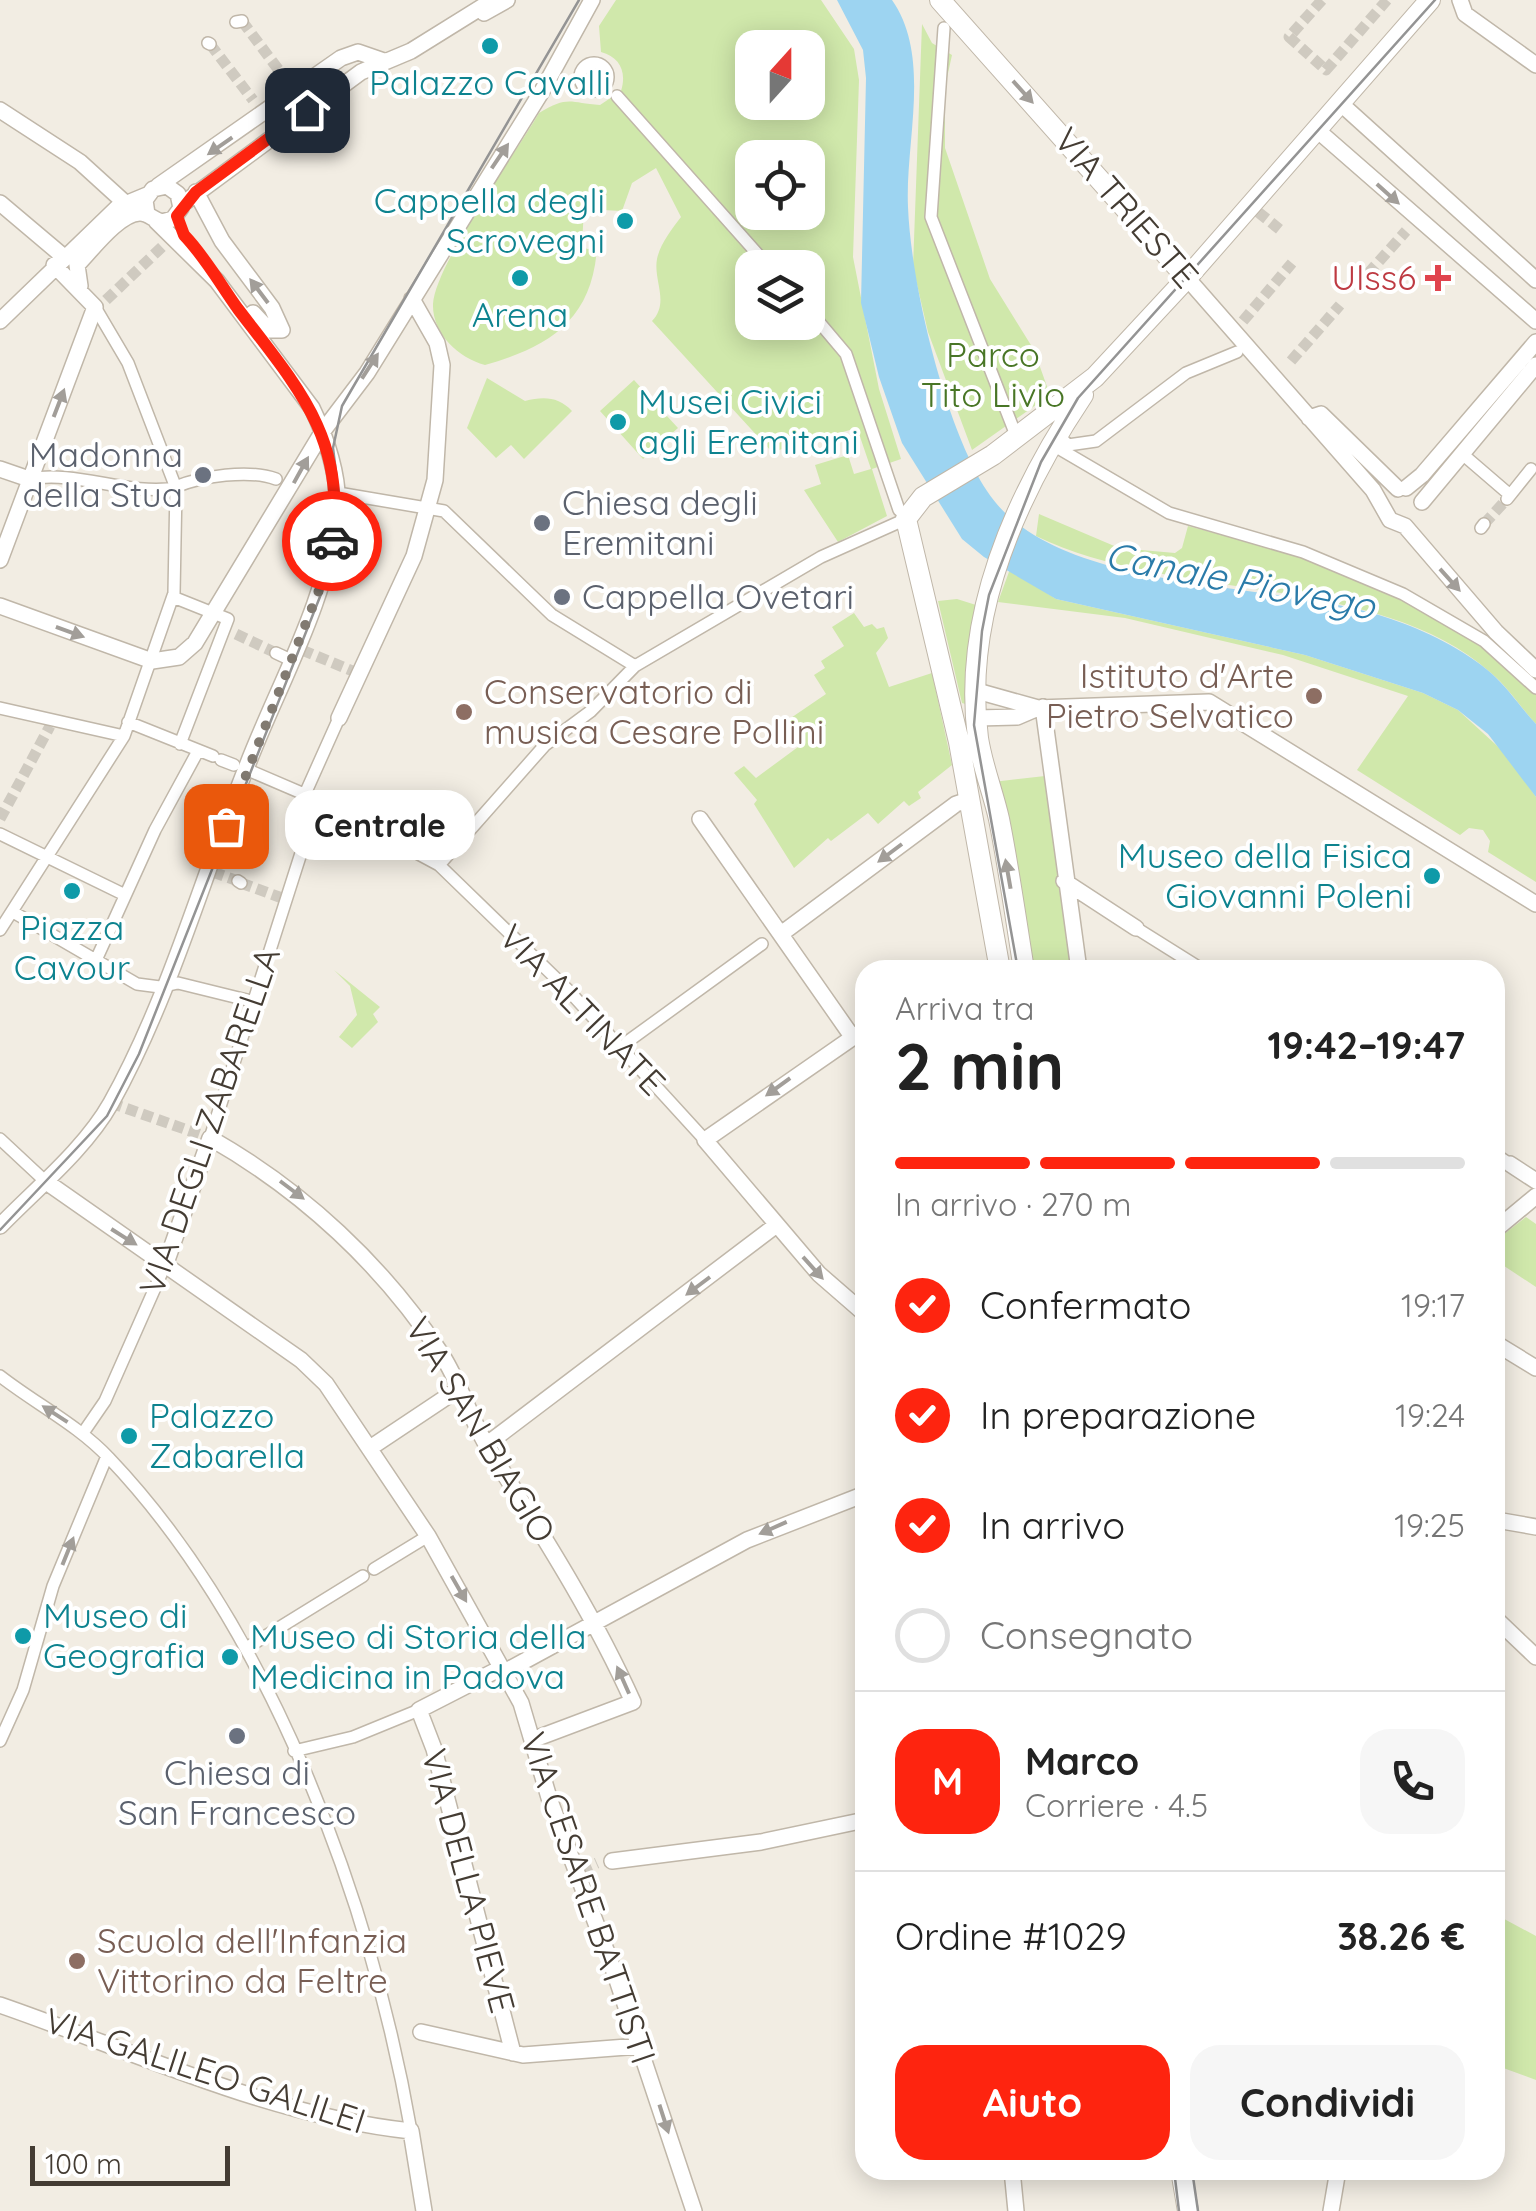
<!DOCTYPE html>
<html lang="it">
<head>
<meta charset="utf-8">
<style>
  :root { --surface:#fff; --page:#f6f6f6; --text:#222; --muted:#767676; --line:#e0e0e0; --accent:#fe240f }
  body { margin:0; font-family:Quicksand,sans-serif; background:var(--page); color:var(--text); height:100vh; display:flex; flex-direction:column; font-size:38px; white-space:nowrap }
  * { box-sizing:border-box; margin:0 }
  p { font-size:32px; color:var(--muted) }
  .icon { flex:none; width:55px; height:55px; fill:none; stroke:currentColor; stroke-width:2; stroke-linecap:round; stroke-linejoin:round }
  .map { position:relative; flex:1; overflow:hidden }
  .side { position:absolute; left:855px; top:960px; width:650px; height:1220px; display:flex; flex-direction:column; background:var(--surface); border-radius:30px; box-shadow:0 5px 25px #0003 }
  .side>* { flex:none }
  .needle { width:65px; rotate:21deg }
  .fabs { position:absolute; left:735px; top:30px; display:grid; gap:20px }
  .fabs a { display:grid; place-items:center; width:90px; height:90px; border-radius:20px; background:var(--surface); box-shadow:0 5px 25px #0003; font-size:50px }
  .scale { position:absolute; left:30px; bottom:25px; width:200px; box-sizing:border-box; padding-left:10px; border:5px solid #443c33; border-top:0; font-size:28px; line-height:35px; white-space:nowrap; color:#443c33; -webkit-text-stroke:8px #fff; paint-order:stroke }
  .pin { position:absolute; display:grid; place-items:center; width:85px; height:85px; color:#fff; margin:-42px; border-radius:20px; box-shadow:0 5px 15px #0006 }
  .courier { position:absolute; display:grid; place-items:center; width:100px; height:100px; margin:-50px; border:8px solid #fe240f; border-radius:50%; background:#fff; color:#222; box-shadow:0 2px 12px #0007 }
  .bubble { position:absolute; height:70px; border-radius:30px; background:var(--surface); box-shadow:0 5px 25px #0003; font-size:32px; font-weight:800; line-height:70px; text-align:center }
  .head em { font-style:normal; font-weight:800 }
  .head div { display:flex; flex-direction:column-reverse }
  .head { display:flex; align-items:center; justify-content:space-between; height:170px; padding:0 40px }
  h1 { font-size:65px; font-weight:800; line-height:75px }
  .bar { display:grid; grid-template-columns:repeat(4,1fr); gap:15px 10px; align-content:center; height:120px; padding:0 40px }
  .bar i { height:12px; border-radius:8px; background:var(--line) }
  .bar .on { background:var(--accent) }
  .bar p { grid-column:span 4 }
  .line { display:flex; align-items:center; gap:25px; padding:0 40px; border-top:2px solid var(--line) }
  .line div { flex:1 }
  .round { display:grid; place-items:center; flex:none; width:105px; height:105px; border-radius:30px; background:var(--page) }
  ol { padding:0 40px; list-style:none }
  li { display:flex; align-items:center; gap:30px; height:110px }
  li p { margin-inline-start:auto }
  li .icon { padding:10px; border-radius:50%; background:var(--accent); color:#fff; stroke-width:4 }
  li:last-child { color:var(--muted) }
  li i { width:55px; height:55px; border:5px solid var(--line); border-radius:50% }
  .action { display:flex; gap:20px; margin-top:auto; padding:20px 40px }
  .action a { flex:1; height:115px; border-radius:30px; background:var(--accent); color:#fff; font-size:40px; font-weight:800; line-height:115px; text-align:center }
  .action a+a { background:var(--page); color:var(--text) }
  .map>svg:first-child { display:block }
  .green { fill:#d0e8ab; fill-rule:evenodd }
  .water { fill:#9dd4f1 }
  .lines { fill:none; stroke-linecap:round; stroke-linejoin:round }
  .pedestrian-tunnel { stroke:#cfcac0; stroke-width:11; stroke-dasharray:11 5.5; stroke-linecap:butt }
  .pedestrian-casing { stroke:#c0b7a9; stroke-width:14 }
  .minor-casing { stroke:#c0b7a9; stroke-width:18 }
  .tertiary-casing { stroke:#c0b7a9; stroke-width:22 }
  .pedestrian { stroke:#fff; stroke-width:11 }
  .minor { stroke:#fff; stroke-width:15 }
  .tertiary { stroke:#fff; stroke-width:20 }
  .tram { stroke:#949494; stroke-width:2.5 }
  .oneway { fill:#a29e99 }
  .done { stroke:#817a71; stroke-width:10; stroke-dasharray:0 18 }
  .route { stroke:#fe240f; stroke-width:12 }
  .culture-dot { fill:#0f9aa8; stroke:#fff; stroke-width:4 }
  .health-dot { fill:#e0444e; stroke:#fff; stroke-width:4 }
  .worship-dot { fill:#6b7280; stroke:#fff; stroke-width:4 }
  .education-dot { fill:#8d6e63; stroke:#fff; stroke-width:4 }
  .labels { text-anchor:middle; stroke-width:8; stroke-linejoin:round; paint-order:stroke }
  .culture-label { font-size:35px; fill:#0d838f; stroke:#fff; text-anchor:start }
  .street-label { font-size:35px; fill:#443c33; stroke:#fff }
  .health-label { font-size:35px; fill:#be3a42; stroke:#fff; text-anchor:end }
  .park-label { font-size:35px; fill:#497626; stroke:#fff }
  .worship-label { font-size:35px; fill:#5b616d; stroke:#fff; text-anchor:start }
  .education-label { font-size:35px; fill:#785e54; stroke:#fff; text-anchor:start }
  .water-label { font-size:38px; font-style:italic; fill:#2a7ba9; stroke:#fff }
</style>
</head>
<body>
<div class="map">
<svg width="1536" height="2211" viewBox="0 0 1536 2211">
  <rect width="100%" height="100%" fill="#f2ede3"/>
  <path class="green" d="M 616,0 L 821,0 L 854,49 L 859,80 L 853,257 L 879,389 L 901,459 L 872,469 L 887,516 L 838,542 L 804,490 L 821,484 L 815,465 L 848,455 L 854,474 L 871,469 L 857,428 L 772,452 L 652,321 C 670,302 653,281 657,259 C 660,244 672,229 681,217 L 656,168 L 632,183 L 622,211 L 584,209 L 582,244 L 587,249 L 597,248 C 592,321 548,347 485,365 C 458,358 432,333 433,304 C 435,265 516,153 539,113 C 568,95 570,103 600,105 L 621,91 C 627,72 620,57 601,52 L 599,26 ZM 752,48 L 808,48 L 808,102 L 752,102 ZM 752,158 L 808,158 L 808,212 L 752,212 ZM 752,268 L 808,268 L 808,322 L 752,322 Z
    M 922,24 L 932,43 L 952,55 L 945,87 L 945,148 L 990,279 L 1034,350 L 1050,395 L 972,450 L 928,332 L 913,267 Z
    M 487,378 L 525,401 C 544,396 559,397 572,411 L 524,459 L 511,445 L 496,458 L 467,428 Z
    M 634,380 L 678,428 L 643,459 L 600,411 Z
    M 1039,514 L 1119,548 L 1175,553 L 1182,548 L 1188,526 L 1304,557 L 1402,598 L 1498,653 L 1536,693 L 1536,724 C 1521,708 1508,687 1491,673 C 1377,572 1174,603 1036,536 Z
    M 1010,569 L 1056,599 L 1305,655 L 1423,693 L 1458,710 L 1506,754 L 1536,797 L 1536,882 L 1488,852 L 1490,841 L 1483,830 L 1469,828 L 1460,835 L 1357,770 L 1408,696 L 1283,655 L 1125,618 L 998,602 Z
    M 957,599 L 976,605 L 969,705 L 962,703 L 938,601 Z
    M 854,613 L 864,627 L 872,624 L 877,629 L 884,627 L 888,638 L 876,653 L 889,687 L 932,673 L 952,765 L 918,792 L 921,798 L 909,806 L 904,801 L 878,824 L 868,813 L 831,841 L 828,838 L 794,868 L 754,804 L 757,800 L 734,773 L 744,766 L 756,778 L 798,747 L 782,724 L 826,694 L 814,675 L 825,668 L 821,661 L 844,646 L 832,627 Z
    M 1045,776 L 1073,970 L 1031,970 L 993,782 Z
    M 334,970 L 380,1007 L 373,1014 L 378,1022 L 352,1048 L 339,1037 L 357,1015 L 350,986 Z
    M 1526,1217 L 1536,1224 L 1536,1287 L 1495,1260 L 1495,1241 Z
    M 1495,1914 L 1536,1936 L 1536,2080 L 1495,2065 Z"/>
  <path class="water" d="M 837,0 L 892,0 C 932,57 905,141 908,207 C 911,285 945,426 987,491 C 1056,597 1281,579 1391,619 C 1424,630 1465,650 1491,673 C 1508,688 1521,708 1536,724 L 1536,797 L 1488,734 L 1458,710 L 1423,693 L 1305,655 L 1056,599 L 984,557 L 962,539 L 902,443 L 879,377 L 861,303 L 866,78 L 863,50 Z"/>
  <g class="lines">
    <path class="pedestrian-tunnel" d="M 1322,0 L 1289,37 L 1326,70 L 1387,0
      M 242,21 L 284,77
      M 210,44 L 253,100
      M 1258,212 L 1283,232
      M 1357,286 L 1406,231
      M 106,300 L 163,246
      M 1243,321 L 1292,263
      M 1291,361 L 1340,305
      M 1484,524 L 1507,499
      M 236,634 L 276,653
      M 302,650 L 355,672
      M 0,819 L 50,726
      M 213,872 L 238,881
      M 241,883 L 282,898
      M 111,1103 L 210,1138
      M 581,1870 L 597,1863"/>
    <g class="pedestrian-casing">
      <path id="pedestrian" d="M 236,22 L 242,21
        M 944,28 L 931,217 L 1017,438
        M 208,43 L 210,44
        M580 77a14 14 0 1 1 28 0a14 14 0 1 1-28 0Z
        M 284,77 L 295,92
        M 617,96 L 770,268
        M 95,307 L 128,363 L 176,488
        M 808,309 L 846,354 L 899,510
        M 1064,441 L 1068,445 L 1096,441 L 1186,373 L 1237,352
        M 1058,448 L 1169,513 L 1303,552 L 1403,594 L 1484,641 L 1536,688
        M 1467,458 L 1510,495
        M 29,479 C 78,470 126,496 177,488
        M 175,487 C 202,476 249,469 276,479
        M 344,494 L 444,511 L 552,615 L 635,666
        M 1507,499 L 1531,469
        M 1481,528 L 1484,524
        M 173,597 L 228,619 L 180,744
        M 276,653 L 291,660
        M 0,708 L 124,736
        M 128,722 L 213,756
        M 221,760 L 234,765
        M 248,770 L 318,800 L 439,865 L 568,990 L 705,1140
        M 305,794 L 339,718
        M 0,834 L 125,895
        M 439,865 L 545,745 L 591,711 L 635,666 L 821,557 L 906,519
        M 238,881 L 241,883
        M 13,912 L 137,984 L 160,987 L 178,983 L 251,1001
        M 1136,928 L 1203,970
        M 0,930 L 124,736 L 174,593 L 176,487
        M 96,960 L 155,830 L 198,751
        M 627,1042 L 762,944
        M 210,1138 L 318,800
        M 0,1139 L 45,1181
        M 1495,1154 L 1510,1164
        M 0,1376 C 36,1404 78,1425 109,1458 C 270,1627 372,1904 411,2131
        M 83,1433 L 105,1401 L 166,1263
        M 374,1569 L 428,1536
        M 248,1647 L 363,1576
        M 0,1741 L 23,1690 L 53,1586 L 107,1456
        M 294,1751 L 353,1737 L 419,1710"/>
    </g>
    <g class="minor-casing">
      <path id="minor" d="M 1460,0 L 1465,14 L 1536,65
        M 484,13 L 507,0
        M 1339,102 L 1536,280
        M 0,110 L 80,162 L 124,202
        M 1316,129 L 1536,321
        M 158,186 L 341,58 L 358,52 L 384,61
        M 196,192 L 222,241 L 272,308 L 282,330 L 269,330 L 253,313
        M 0,203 L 64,257
        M 181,205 L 361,72 L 411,51 L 493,0
        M 1187,278 L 1373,490 L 1390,520 L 1405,526 L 1496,632 L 1536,670
        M 80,286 L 77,265 C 91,251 119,213 140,213 C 149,213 153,220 162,222 L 173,219 L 181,208 L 178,194 L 167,186 L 153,189 L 145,200 L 147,214
        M 0,321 L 118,207 L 147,195
        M 1309,418 L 1321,414 L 1398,489
        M 0,469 L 29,479
        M 1406,488 L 1422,475 L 1536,342
        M 1422,502 L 1536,365
        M 0,560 L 95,307 L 54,265
        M 0,606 L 152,661 L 179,657 L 195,643 L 323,431 L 367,373 L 542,91 L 592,0
        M 977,691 L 1038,708
        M 1043,707 L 1079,970
        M 339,718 L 414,556 L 435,480 L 442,365 L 437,343 L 412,299
        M 977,718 L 1017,717 L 1038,708 L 1209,702 L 1536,904
        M 700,819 L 851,1035
        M 1064,881 L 1136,928
        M 781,934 L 956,804 L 971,799
        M 865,1029 L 705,1140 L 819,1274 L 865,1314
        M 1510,1164 L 1536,1181
        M 45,1181 L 301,1360 L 326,1384 L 428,1536 L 521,1703 L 550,1801 L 615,1974 L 694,2211
        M 0,1226 C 37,1188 85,1149 111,1103 C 170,997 202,878 247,766 C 279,683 328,600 337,510 C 340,478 326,437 312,408 L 217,281 L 156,221
        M 1495,1230 L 1536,1196
        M 166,1263 L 210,1138 C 303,1191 383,1265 442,1355 C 461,1385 471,1421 490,1451 C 542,1534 593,1613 633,1702 L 532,1740
        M 1495,1343 L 1536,1368
        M 486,1445 L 775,1226
        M 370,1448 L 460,1388
        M 1502,1521 L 1536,1527
        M 1495,1618 L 1536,1657
        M 612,1861 L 761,1842 L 865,1820
        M 0,2005 C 133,2051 270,2116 411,2131 L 424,2211
        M 421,2032 L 523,2055 L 640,2046
        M 513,2053 L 434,1749 L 419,1710 L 497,1670 L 506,1671 L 747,1540 L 865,1494
        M 1012,2170 L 1016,2211
        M 1331,2211 L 1338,2170"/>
    </g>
    <g class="tertiary-casing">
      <path id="tertiary" d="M 940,0 L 1187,278
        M 1000,970 L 959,742 L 906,519 L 923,497 L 993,455 L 1095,377 L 1187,278 L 1430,0
        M 1024,970 C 1016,920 1009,869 999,819 C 993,792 982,765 978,738 C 962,615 1016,495 1083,395
        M 1181,2170 L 1188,2211"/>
    </g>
    <use href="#pedestrian" class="pedestrian"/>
    <use href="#minor" class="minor"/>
    <use href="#tertiary" class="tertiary"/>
    <path class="tram" d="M 1018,970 L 974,725 L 982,631 L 989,595 L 1041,462 L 1078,398 L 1435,0
      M 0,1230 L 107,1116 L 139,1054 L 327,579 L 341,512 L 333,448 L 342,406 L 579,0
      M 1174,2170 L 1179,2211
      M 1192,2170 L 1198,2211"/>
  </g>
  <defs><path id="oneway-solid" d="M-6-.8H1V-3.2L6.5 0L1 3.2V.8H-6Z" transform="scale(2.5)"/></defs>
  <g class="oneway">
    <use href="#oneway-solid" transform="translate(1023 92) rotate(48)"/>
    <use href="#oneway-solid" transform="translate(220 146) rotate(145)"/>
    <use href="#oneway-solid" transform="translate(500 156) rotate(-56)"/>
    <use href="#oneway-solid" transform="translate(1388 194) rotate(42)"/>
    <use href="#oneway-solid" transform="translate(259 291) rotate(-127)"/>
    <use href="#oneway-solid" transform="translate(370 366) rotate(-57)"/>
    <use href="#oneway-solid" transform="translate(59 403) rotate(-69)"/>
    <use href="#oneway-solid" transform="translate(301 470) rotate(-61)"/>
    <use href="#oneway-solid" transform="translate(1450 580) rotate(48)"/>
    <use href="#oneway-solid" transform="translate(70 632) rotate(20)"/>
    <use href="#oneway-solid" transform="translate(890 853) rotate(143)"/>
    <use href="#oneway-solid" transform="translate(1008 874) rotate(-100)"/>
    <use href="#oneway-solid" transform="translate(778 1087) rotate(144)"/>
    <use href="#oneway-solid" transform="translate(292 1190) rotate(37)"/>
    <use href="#oneway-solid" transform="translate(124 1237) rotate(32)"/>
    <use href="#oneway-solid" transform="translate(813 1268) rotate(48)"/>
    <use href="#oneway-solid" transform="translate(698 1286) rotate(143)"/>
    <use href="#oneway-solid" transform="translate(55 1414) rotate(-147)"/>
    <use href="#oneway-solid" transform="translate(773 1528) rotate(156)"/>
    <use href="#oneway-solid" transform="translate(68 1551) rotate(-68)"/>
    <use href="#oneway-solid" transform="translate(459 1589) rotate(60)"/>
    <use href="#oneway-solid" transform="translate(623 1680) rotate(-114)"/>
    <use href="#oneway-solid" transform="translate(664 2119) rotate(72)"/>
  </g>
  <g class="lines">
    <path class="done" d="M 226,826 L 323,580 L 332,541"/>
    <path class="route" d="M 307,110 L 196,192 L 177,216 L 184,235 C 206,258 220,284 238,309 C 296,385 347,439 332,541"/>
  </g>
  <g class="culture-dot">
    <circle cx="490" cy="46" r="10"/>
    <circle cx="625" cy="221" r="10"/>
    <circle cx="520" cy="278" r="10"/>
    <circle cx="618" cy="422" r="10"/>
    <circle cx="1432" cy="876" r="10"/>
    <circle cx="72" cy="891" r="10"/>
    <circle cx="129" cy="1436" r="10"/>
    <circle cx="23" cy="1636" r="10"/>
    <circle cx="230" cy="1657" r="10"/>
  </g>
  <path class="health-dot" d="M1433 263h10v10h10v10h-10v10h-10v-10h-10v-10h10z"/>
  <g class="worship-dot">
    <circle cx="203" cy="475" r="10"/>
    <circle cx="542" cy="523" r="10"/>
    <circle cx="562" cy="597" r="10"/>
    <circle cx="237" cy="1736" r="10"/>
  </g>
  <g class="education-dot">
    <circle cx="1314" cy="696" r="10"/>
    <circle cx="464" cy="712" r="10"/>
    <circle cx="77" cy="1961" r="10"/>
  </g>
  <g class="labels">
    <g class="culture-label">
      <text x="490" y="95" text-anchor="middle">Palazzo Cavalli</text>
      <text x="605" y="213" text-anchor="end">Cappella degli<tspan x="605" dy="40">Scrovegni</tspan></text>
      <text x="520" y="327" text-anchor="middle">Arena</text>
      <text x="638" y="414">Musei Civici<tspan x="638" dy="40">agli Eremitani</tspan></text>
      <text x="1412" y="868" text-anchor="end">Museo della Fisica<tspan x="1412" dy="40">Giovanni Poleni</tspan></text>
      <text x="72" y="940" text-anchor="middle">Piazza<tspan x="72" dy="40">Cavour</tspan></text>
      <text x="149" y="1428">Palazzo<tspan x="149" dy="40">Zabarella</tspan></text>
      <text x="43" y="1628">Museo di<tspan x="43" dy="40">Geografia</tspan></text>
      <text x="250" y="1649">Museo di Storia della<tspan x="250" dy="40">Medicina in Padova</tspan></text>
    </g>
    <g class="street-label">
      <text transform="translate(1126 208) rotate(49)" y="12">VIA TRIESTE</text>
      <text transform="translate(582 1010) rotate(46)" y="12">VIA ALTINATE</text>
      <text transform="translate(210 1121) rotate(-71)" y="12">VIA DEGLI ZABARELLA</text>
      <text transform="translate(480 1430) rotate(59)" y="12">VIA SAN BIAGIO</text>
      <text transform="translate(468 1881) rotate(75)" y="12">VIA DELLA PIEVE</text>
      <text transform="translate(588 1898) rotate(71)" y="12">VIA CESARE BATTISTI</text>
      <text transform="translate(205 2071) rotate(18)" y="12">VIA GALILEO GALILEI</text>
    </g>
    <g class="health-label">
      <text x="1416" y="290">Ulss6</text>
    </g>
    <g class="park-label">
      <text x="993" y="367">Parco<tspan x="993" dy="40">Tito Livio</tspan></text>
    </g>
    <g class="worship-label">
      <text x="183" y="467" text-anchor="end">Madonna<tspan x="183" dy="40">della Stua</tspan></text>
      <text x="562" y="515">Chiesa degli<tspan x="562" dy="40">Eremitani</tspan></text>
      <text x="582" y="609">Cappella Ovetari</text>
      <text x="237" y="1785" text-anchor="middle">Chiesa di<tspan x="237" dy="40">San Francesco</tspan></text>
    </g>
    <g class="education-label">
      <text x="1294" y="688" text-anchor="end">Istituto d'Arte<tspan x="1294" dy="40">Pietro Selvatico</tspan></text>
      <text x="484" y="704">Conservatorio di<tspan x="484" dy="40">musica Cesare Pollini</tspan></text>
      <text x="97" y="1953">Scuola dell'Infanzia<tspan x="97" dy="40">Vittorino da Feltre</tspan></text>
    </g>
    <g class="water-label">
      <text transform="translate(1240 581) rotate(11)" y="13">Canale Piovego</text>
    </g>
  </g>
</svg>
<div class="fabs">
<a><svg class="needle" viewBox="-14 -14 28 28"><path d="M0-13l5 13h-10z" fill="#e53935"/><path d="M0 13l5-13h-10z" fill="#767676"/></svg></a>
<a><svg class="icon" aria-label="locate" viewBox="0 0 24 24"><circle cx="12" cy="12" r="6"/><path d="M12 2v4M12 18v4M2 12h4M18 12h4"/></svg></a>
<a><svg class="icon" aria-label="layers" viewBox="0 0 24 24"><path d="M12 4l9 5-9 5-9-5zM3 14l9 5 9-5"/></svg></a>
</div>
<div class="scale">100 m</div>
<div class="pin" style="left:226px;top:826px;background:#ea580c"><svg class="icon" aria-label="bag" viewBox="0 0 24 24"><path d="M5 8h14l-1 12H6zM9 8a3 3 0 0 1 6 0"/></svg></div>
<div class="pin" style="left:307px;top:110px;background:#1f2937"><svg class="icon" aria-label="home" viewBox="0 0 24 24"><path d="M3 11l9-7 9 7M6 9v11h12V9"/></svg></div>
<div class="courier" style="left:332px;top:541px"><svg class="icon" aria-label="car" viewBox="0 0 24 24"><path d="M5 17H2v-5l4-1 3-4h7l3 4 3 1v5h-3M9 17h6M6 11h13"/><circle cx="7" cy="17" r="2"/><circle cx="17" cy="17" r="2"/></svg></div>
<div class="bubble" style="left:285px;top:790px;width:190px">Centrale</div>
<section class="side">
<div class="head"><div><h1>2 min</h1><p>Arriva tra</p></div><em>19:42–19:47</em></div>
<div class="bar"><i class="on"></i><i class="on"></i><i class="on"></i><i></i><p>In arrivo · 270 m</p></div>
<ol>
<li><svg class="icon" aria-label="check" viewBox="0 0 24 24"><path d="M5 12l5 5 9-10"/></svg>Confermato<p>19:17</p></li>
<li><svg class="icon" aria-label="check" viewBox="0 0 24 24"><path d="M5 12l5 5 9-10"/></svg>In preparazione<p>19:24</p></li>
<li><svg class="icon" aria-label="check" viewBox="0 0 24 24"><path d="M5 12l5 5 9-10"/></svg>In arrivo<p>19:25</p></li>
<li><i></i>Consegnato</li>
</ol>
<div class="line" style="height:180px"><b class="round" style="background:var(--accent);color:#fff">M</b><div><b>Marco</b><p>Corriere · 4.5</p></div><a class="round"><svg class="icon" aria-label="phone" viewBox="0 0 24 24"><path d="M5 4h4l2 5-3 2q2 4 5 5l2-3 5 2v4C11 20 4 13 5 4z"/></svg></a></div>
<div class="line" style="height:130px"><div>Ordine #1029</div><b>38.26 €</b></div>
<div class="action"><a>Aiuto</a><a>Condividi</a></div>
</section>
</div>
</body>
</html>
